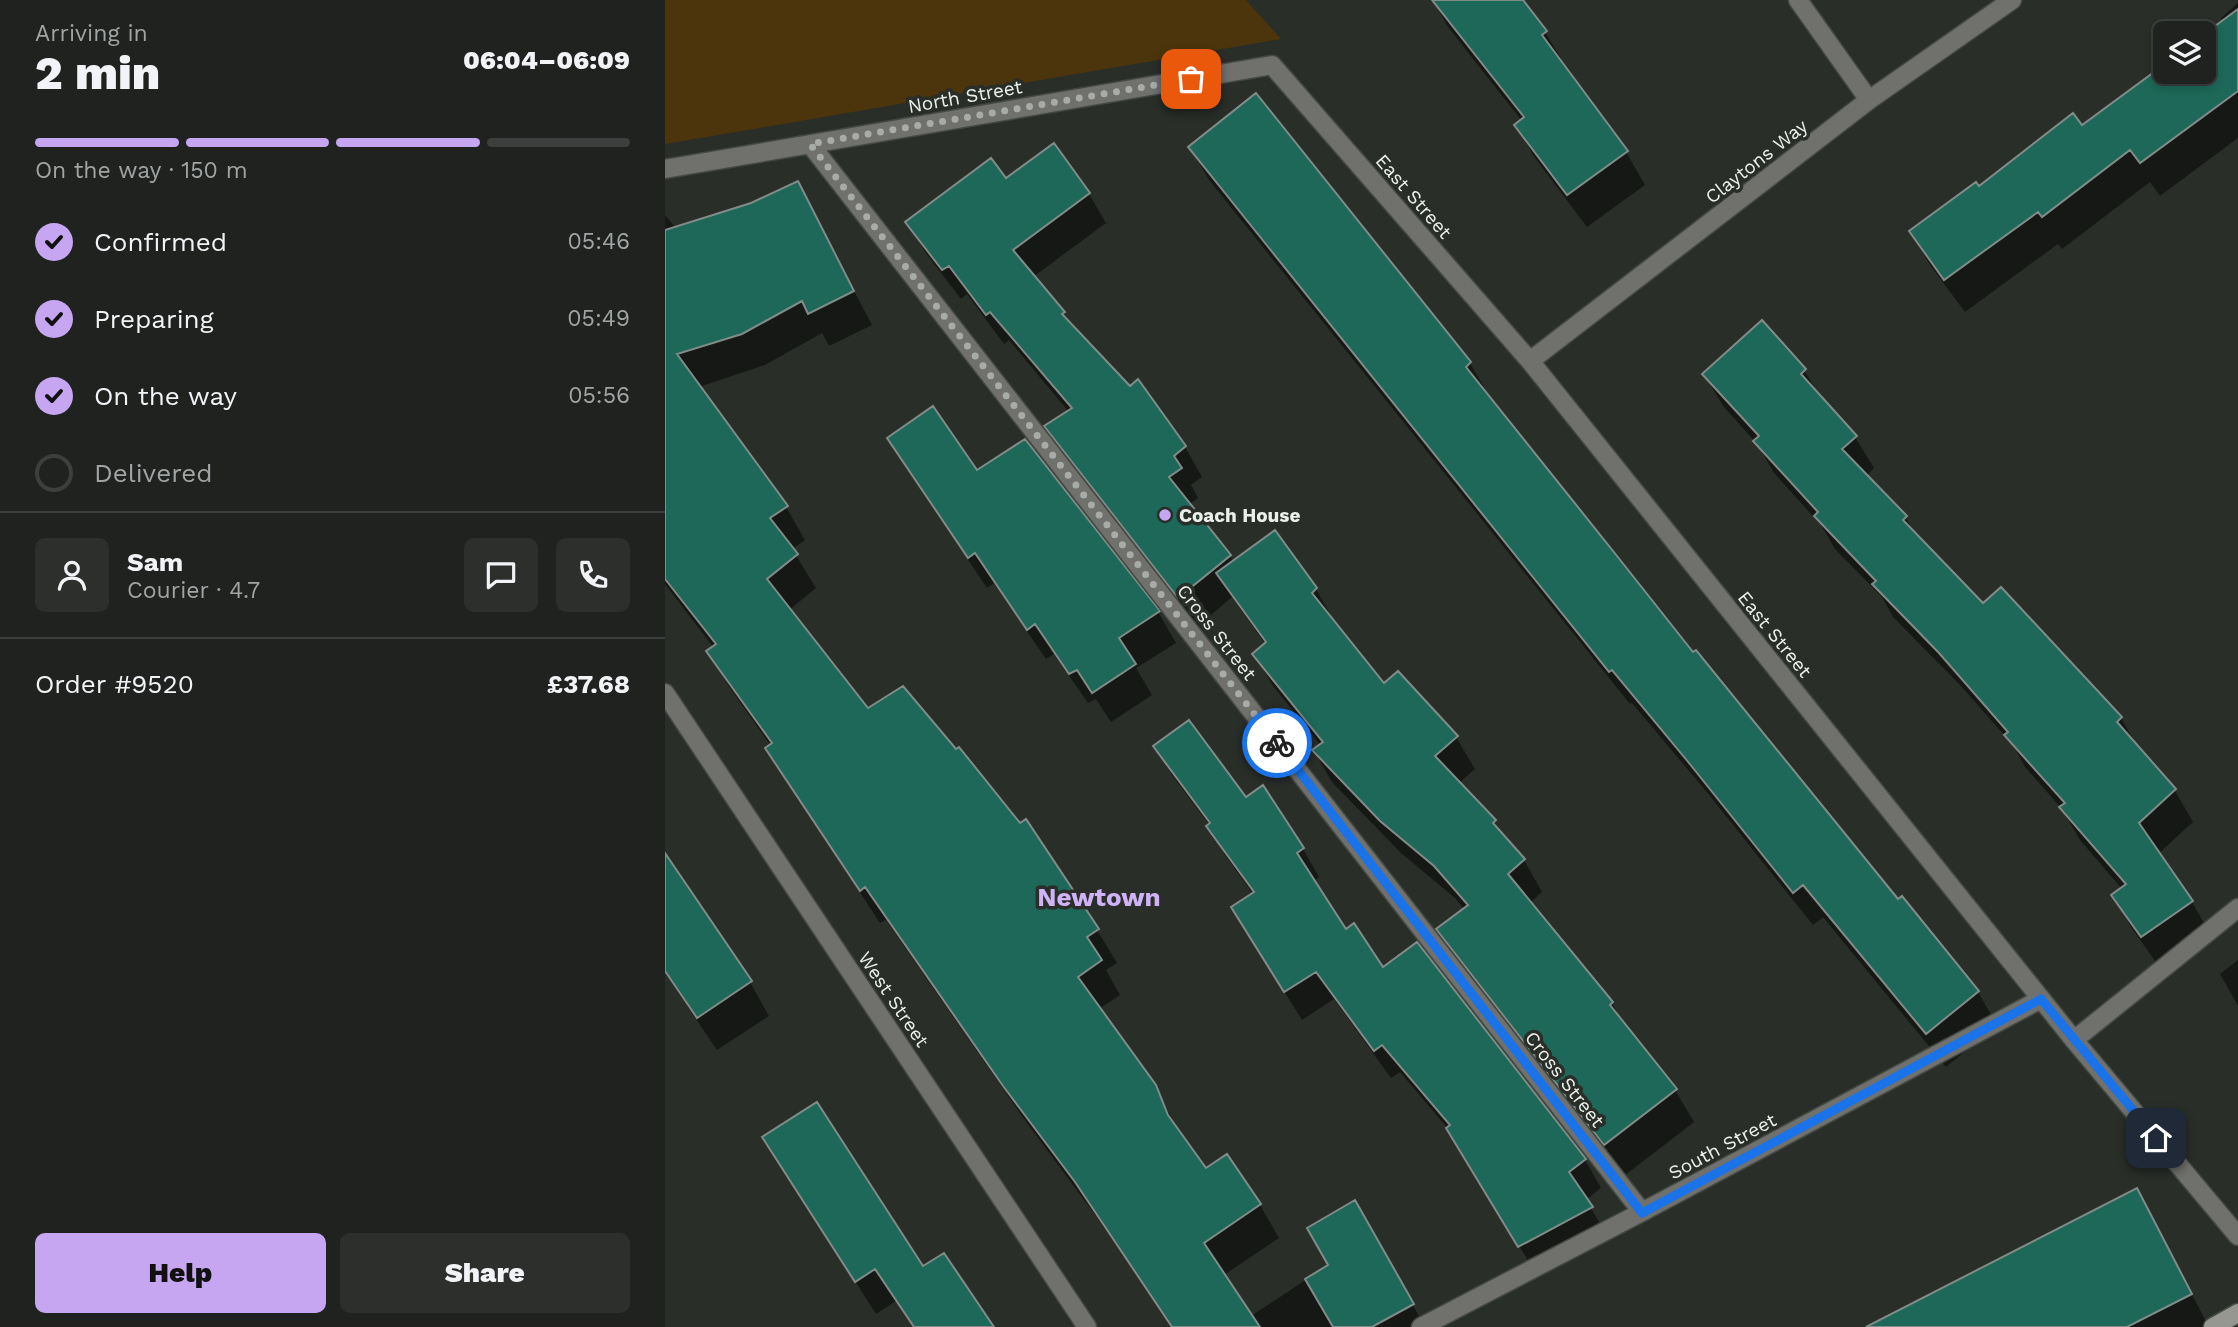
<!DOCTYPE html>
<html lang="en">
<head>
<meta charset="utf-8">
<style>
  :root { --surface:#1f221f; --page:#2c2f2c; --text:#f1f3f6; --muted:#a1a4a4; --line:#3c3f3d; --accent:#c6a6f0 }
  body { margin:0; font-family:"Work Sans",sans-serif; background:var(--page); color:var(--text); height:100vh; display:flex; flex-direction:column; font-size:26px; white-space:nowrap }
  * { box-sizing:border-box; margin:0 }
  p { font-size:23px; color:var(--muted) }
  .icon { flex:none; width:38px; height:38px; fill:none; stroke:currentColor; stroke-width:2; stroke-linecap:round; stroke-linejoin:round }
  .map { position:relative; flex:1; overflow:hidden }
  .side { display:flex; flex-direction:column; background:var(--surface); width:665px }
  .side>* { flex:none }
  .controls { position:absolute; left:1488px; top:21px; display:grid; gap:14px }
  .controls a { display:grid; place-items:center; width:63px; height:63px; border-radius:10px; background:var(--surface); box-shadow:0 4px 10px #0003,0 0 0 2px var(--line); font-size:35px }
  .pin { position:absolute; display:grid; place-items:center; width:60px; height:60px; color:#fff; margin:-30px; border-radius:14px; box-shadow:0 4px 10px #0006 }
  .courier { position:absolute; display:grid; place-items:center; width:70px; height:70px; margin:-35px; border:5px solid #1a73e8; border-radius:50%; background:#fff; color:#222; box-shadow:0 2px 9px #0007 }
  .head em { font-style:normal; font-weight:800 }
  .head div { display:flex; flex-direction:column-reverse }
  .head { display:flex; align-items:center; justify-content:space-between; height:119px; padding:0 35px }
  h1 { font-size:46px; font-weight:800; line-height:52px }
  .bar { display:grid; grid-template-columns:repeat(4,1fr); gap:10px 7px; align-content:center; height:84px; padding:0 35px }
  .bar i { height:9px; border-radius:5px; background:var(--line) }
  .bar .current { background:var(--accent) }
  .bar p { grid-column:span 4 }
  .line { display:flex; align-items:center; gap:18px; padding:0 35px; border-top:2px solid var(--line) }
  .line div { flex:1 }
  .round { display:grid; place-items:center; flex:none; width:74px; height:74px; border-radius:10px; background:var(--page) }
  ol { padding:0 35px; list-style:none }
  li { display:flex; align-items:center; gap:21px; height:77px }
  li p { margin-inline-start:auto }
  li .icon { padding:7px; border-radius:50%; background:var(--accent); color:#111; stroke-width:4 }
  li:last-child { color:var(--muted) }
  li i { width:38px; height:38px; border:4px solid var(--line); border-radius:50% }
  .action { display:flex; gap:14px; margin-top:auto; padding:14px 35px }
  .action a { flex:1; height:80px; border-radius:10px; background:var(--accent); color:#111; font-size:28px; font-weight:800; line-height:80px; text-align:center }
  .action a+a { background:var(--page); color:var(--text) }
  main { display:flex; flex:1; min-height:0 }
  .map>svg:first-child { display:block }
  .green { fill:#4c350c }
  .shadow { fill:#0007 }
  .building { fill:#1d6858; stroke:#818b88; stroke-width:2 }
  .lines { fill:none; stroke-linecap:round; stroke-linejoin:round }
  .lane-casing { stroke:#444944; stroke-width:21 }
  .street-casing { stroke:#444944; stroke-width:21 }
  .secondary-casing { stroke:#444944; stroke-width:21 }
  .lane { stroke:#70706d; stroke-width:18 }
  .street { stroke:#70706d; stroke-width:18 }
  .secondary { stroke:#969791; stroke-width:18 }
  .done { stroke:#a8aca8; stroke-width:7; stroke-dasharray:0 12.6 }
  .route { stroke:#1a73e8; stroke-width:9 }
  .poi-dot { fill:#c6a6f0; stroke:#292e29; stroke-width:2.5 }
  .labels { text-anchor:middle; stroke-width:7; stroke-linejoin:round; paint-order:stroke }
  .street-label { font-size:19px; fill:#ecf0ec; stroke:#292e29 }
  .poi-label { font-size:19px; font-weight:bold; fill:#ecf0ec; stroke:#292e29; text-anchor:start }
  .district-label { font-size:26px; font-weight:bold; fill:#d0b2f7; stroke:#292e29 }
</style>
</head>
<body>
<main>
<section class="side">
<div class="head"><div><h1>2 min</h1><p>Arriving in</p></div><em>06:04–06:09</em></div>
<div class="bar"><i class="current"></i><i class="current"></i><i class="current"></i><i></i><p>On the way · 150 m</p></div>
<ol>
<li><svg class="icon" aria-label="check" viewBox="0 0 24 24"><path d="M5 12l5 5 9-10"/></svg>Confirmed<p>05:46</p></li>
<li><svg class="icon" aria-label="check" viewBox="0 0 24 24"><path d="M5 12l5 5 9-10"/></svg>Preparing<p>05:49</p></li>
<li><svg class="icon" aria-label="check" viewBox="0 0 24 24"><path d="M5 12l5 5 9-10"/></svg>On the way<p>05:56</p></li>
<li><i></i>Delivered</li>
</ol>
<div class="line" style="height:126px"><a class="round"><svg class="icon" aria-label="person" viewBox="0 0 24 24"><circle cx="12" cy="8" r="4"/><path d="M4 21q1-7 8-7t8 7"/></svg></a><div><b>Sam</b><p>Courier · 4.7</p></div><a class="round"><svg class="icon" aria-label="chat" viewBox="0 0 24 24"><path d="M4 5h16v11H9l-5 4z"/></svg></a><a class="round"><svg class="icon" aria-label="phone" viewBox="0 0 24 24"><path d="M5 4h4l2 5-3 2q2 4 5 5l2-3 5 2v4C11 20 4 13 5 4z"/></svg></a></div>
<div class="line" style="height:91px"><div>Order #9520</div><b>£37.68</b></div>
<div class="action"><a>Help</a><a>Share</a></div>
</section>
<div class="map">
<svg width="1573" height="1327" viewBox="0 0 1573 1327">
  <rect width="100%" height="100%" fill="#292e29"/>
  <path class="green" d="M 0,0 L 581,0 L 616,39 L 0,144 Z"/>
  <path class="shadow" d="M 768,0 L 856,0 L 880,32 L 900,65 L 898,66 L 961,152 L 980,185 L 922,227 L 870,158 L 851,125 L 857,121 L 783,27 Z
    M 1573,3 L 1573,138 L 1495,196 L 1485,182 L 1397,249 L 1393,244 L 1300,312 L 1265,265 L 1246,232 L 1314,188 L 1417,127 L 1500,72 L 1538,72 L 1559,22 L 1556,18 Z
    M 591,95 L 805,363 L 824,396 L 950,557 L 1232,902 L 1237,899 L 1313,992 L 1332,1025 L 1281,1067 L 1158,917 L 1148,925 L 1045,796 L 967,703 L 965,704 L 544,180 L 525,147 Z
    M 340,180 L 424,194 L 441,223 L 368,277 L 398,313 L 407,327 L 465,388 L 473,381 L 520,447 L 537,477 L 526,485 L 533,498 L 524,504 L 569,562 L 610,533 L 651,589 L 669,621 L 718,685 L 791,737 L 810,769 L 793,784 L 829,821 L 839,838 L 859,860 L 877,892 L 865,903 L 947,1003 L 960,1027 L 1010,1090 L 1029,1122 L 959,1176 L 791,961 L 773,929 L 800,910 L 790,898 L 736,853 L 667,782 L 649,751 L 656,746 L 608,686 L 589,654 L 601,645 L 567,597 L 532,627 L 399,456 L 382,427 L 404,412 L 344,340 L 339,344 L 302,294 L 296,299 L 260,252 L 242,222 Z
    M 132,183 L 207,325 L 164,346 L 157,333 L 100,365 L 34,387 L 121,507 L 140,540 L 127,549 L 151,588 L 124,610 L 203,710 L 432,930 L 452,963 L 441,970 L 455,995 L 434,1009 L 490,1086 L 516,1136 L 540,1170 L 595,1205 L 614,1238 L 559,1275 L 586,1316 L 709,1235 L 760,1327 L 507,1327 L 431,1216 L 359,1119 L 221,920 L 215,923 L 122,781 L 103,748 L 106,746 L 63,685 L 44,652 L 49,648 L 0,584 L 0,215 L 11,228 L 86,205 Z
    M 1139,370 L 1156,398 L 1190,437 L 1209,468 L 1201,476 L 1240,517 L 1252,536 L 1318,606 L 1336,590 L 1456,718 L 1475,751 L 1510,791 L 1528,822 L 1493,854 L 1527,902 L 1545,934 L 1495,968 L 1466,927 L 1448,895 L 1457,889 L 1415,840 L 1397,809 L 1360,767 L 1348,745 L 1295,685 L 1228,617 L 1217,597 L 1170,549 L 1156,525 L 1109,473 L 1093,445 L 1058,406 L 1039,374 Z
    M 224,439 L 312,472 L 493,612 L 511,643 L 471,668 L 487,695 L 446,722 L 431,699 L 423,703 L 389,654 L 381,659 L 329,583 L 322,588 L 242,469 Z
    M 491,746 L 580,800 L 638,849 L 654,877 L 649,881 L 681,931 L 717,969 L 920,1160 L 936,1188 L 921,1200 L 943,1237 L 871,1274 L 785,1131 L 735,1072 L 726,1078 L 669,999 L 637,1020 L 597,956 L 588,894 L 560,855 L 545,826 L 507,775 Z
    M 0,856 L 85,982 L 104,1016 L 52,1050 L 0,973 Z
    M 1573,960 L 1573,1006 L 1555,974 Z
    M 99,1138 L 258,1269 L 327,1327 L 248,1327 L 231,1301 L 211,1314 Z
    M 1490,1224 L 1544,1327 L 1204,1327 Z"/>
  <path class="building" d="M 767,0 L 858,0 L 882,31 L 877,35 L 963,151 L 902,195 L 849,125 L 859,117 Z
    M 1573,9 L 1573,91 L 1475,163 L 1465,150 L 1377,217 L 1373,212 L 1279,280 L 1244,231 L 1311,182 L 1314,186 L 1408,113 L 1417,125 L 1500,64 L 1500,72 L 1538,72 L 1538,35 Z
    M 591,93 L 806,362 L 801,367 L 952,556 L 1028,652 L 1031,650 L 1233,899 L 1237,896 L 1314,991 L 1261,1034 L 1138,885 L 1128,893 L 1024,763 L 947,670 L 944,672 L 523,147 Z
    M 389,143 L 425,193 L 348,250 L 400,312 L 397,314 L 465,386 L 473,379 L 521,446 L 509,456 L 517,468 L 504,477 L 566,555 L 513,598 L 379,426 L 407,408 L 325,312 L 321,315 L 284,266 L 277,270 L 240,222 L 326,158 L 341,178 Z
    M 133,181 L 189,291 L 143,314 L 137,301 L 77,334 L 12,354 L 123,506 L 105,518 L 133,554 L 102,579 L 203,708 L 238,686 L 291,749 L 294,747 L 355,823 L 361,819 L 434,929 L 422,937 L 437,960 L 413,977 L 491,1085 L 503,1115 L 541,1168 L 562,1154 L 596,1204 L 539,1243 L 595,1327 L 507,1327 L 410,1182 L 338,1086 L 200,887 L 195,891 L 100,748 L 107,743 L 41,651 L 51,644 L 0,579 L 0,230 L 86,203 Z
    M 1097,320 L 1141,369 L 1136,374 L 1192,436 L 1177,449 L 1242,516 L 1238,520 L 1318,603 L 1336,587 L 1457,717 L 1452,722 L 1511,789 L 1474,823 L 1528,901 L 1476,937 L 1446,895 L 1461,884 L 1394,807 L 1400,803 L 1339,735 L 1343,732 L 1274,653 L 1207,584 L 1211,581 L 1149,516 L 1153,512 L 1088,441 L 1094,436 L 1037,374 Z
    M 268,406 L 312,470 L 360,439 L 495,611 L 454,638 L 471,664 L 427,693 L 412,670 L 404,674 L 370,624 L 362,630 L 310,553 L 303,558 L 222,438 Z
    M 610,530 L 652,588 L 647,593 L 719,683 L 733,671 L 793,736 L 770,756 L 831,820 L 828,823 L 860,859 L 843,874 L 948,1002 L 945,1005 L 1012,1089 L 939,1145 L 771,929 L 803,905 L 769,866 L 715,821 L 647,750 L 658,742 L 587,654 L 601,642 L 551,573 Z
    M 524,720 L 581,797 L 598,785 L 639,848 L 632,853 L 681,929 L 689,923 L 718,967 L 752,942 L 921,1159 L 904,1172 L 928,1207 L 853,1247 L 781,1128 L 785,1125 L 717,1045 L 709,1051 L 651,972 L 619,992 L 566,907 L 589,892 L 541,826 L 545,823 L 488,746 Z
    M 0,853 L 87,981 L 32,1018 L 0,971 Z
    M 152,1102 L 258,1266 L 279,1253 L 329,1327 L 249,1327 L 210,1269 L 190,1282 L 97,1137 Z
    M 1472,1188 L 1527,1294 L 1462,1327 L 1201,1327 Z
    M 690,1200 L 749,1304 L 707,1327 L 668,1327 L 640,1279 L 663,1265 L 642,1228 Z"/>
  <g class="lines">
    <g class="lane-casing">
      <path id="lane" d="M 1409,1040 L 1573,908"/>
    </g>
    <g class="street-casing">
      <path id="street" d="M 1133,0 L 1204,100
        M 145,144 L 977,1212
        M 0,169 L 607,65 L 865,361 L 1409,1040 L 1573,1236
        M 865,361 L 1204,100 L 1347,0
        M 0,693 L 422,1327
        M 756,1327 L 977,1212 L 1376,999"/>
    </g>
    <g class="secondary-casing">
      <path id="secondary" d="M 1548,1327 L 1573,1313"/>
    </g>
    <use href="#lane" class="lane"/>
    <use href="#street" class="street"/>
    <use href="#secondary" class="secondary"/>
  </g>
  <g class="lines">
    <path class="done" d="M 526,79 L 145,144 L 612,743"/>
    <path class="route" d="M 612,743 L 977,1213 L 1376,999 L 1491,1138"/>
  </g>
  <circle class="poi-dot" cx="500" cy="515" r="7"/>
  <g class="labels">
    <g class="street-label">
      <text transform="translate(300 96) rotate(-10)" y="7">North Street</text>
      <text transform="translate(1091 161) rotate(-38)" y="7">Claytons Way</text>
      <text transform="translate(749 196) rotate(49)" y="7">East Street</text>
      <text transform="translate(552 632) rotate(52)" y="7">Cross Street</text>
      <text transform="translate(1110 634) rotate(51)" y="7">East Street</text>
      <text transform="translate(229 999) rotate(56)" y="7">West Street</text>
      <text transform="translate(900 1079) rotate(52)" y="7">Cross Street</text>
      <text transform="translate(1057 1146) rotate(-28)" y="7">South Street</text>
    </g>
    <g class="poi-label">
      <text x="514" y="522">Coach House</text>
    </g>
    <g class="district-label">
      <text x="434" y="906">Newtown</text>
    </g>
  </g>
</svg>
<div class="controls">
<a><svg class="icon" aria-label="layers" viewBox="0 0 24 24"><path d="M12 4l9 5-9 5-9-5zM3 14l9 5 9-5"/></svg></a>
</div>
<div class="pin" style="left:526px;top:79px;background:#ea580c"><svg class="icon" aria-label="bag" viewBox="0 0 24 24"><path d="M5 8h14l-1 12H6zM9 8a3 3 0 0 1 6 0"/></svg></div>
<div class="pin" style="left:1491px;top:1138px;background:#1f2937"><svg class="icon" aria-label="home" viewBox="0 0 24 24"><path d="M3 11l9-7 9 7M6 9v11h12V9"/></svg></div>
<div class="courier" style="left:612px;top:743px"><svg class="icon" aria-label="bike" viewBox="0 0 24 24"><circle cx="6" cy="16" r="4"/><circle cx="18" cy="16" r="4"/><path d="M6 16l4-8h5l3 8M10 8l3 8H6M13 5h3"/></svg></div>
</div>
</main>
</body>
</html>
